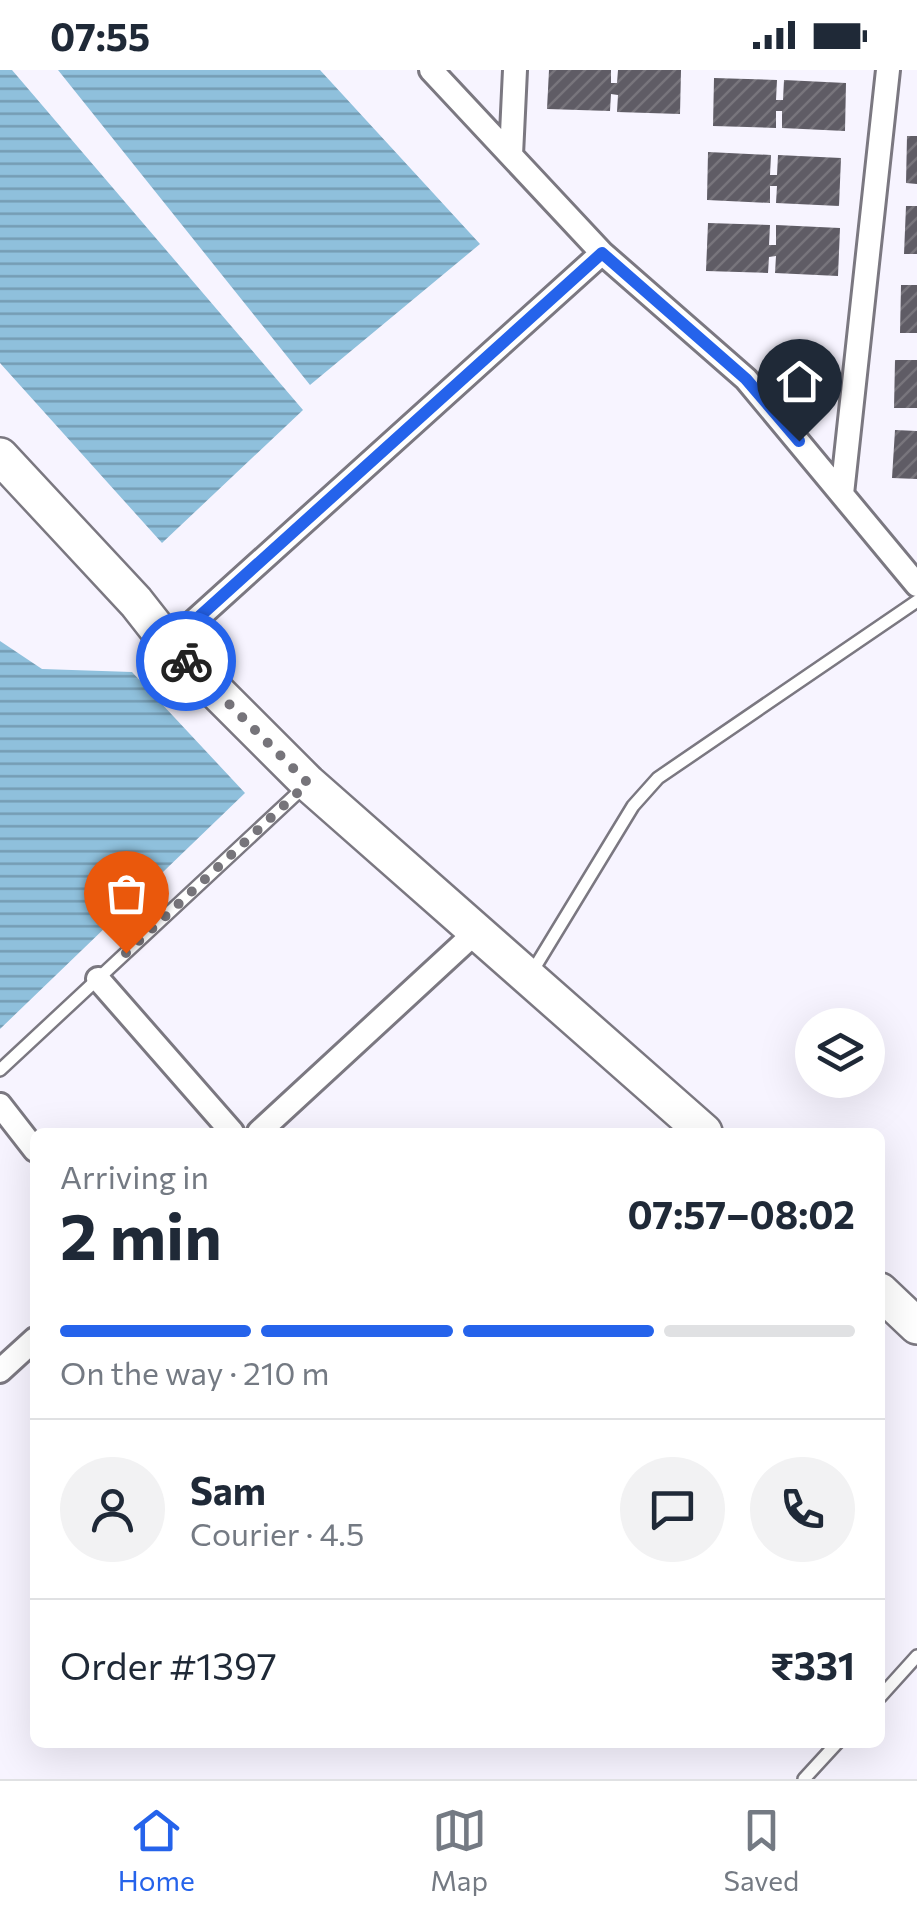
<!DOCTYPE html>
<html lang="en">
<head>
<meta charset="utf-8">
<style>
  :root { --surface:#fff; --page:#f2f2f3; --text:#1f2937; --muted:#747a83; --line:#e0e1e3; --accent:#2563eb }
  body { margin:0; font-family:Commissioner,sans-serif; background:var(--page); color:var(--text); height:100vh; display:flex; flex-direction:column; font-size:38px; white-space:nowrap }
  * { box-sizing:border-box; margin:0 }
  p { font-size:32px; color:var(--muted) }
  .icon { flex:none; width:55px; height:55px; fill:none; stroke:currentColor; stroke-width:2; stroke-linecap:round; stroke-linejoin:round }
  .map { position:relative; flex:1; overflow:hidden }
  .panel { position:absolute; left:30px; top:1058px; width:855px; height:620px; display:flex; flex-direction:column; background:var(--surface); border-radius:15px; box-shadow:0 10px 40px #0002 }
  .panel>* { flex:none }
  .fabs { position:absolute; left:795px; top:938px; display:grid; gap:20px }
  .fabs a { display:grid; place-items:center; width:90px; height:90px; border-radius:50%; background:var(--surface); box-shadow:0 10px 40px #0002; font-size:50px }
  .pin { position:absolute; display:grid; place-items:center; width:85px; height:85px; color:#fff; margin:-102px -42px; border-radius:50% 50% 50% 0; rotate:-45deg; box-shadow:0 0 10px #0007 }
  .pin .icon { rotate:45deg }
  .courier { position:absolute; display:grid; place-items:center; width:100px; height:100px; margin:-50px; border:8px solid #2563eb; border-radius:50%; background:#fff; color:#222; box-shadow:0 2px 12px #0007 }
  .overview em { font-style:normal; font-weight:700 }
  .overview div { display:flex; flex-direction:column-reverse }
  .overview { display:flex; align-items:center; justify-content:space-between; height:170px; padding:0 30px }
  h1 { font-size:65px; font-weight:700; line-height:75px }
  .bar { display:grid; grid-template-columns:repeat(4,1fr); gap:15px 10px; align-content:center; height:120px; padding:0 30px }
  .bar i { height:12px; border-radius:8px; background:var(--line) }
  .bar .on { background:var(--accent) }
  .bar p { grid-column:span 4 }
  .line { display:flex; align-items:center; gap:25px; padding:0 30px; border-top:2px solid var(--line) }
  .line div { flex:1 }
  .round { display:grid; place-items:center; flex:none; width:105px; height:105px; border-radius:52px; background:var(--page) }
  .status { display:flex; justify-content:space-between; align-items:center; height:70px; padding:0 50px; background:var(--surface); direction:ltr }
  .status svg { height:28px; fill:currentColor }
  .dock { display:flex; justify-content:space-around; align-items:center; height:140px; border-top:2px solid var(--line); background:var(--surface); font-size:28px; color:var(--muted) }
  .dock a { display:grid; justify-items:center; gap:5px }
  .dock .on { color:var(--accent) }
  .map>svg:first-child { display:block }
  .water { fill:url(#water-rules) }
  .building { fill:url(#building-hatch) }
  .lines { fill:none; stroke-linecap:round; stroke-linejoin:round }
  .service-casing { stroke:#7b7881; stroke-width:16 }
  .minor-casing { stroke:#7b7881; stroke-width:28 }
  .primary-casing { stroke:#7b7881; stroke-width:40 }
  .service { stroke:#fff; stroke-width:11 }
  .minor { stroke:#fff; stroke-width:22 }
  .primary { stroke:#fff; stroke-width:35 }
  .done { stroke:#76747a; stroke-width:10; stroke-dasharray:0 18 }
  .route { stroke:#2563eb; stroke-width:12 }
</style>
</head>
<body>
<div class="status"><b>07:55</b><svg viewBox="0 0 49 12"><path d="M0 12V9h3v3zM5 12V6h3v6zM10 12V3h3v9zM15 12V0h3v12zM26 1h20v11H26zM47 4h2v5h-2z"/></svg></div>
<div class="map">
<svg width="917" height="1709" viewBox="0 0 917 1709">
  <defs>
    <pattern id="water-rules" width="6" height="5" patternUnits="userSpaceOnUse" patternTransform="scale(2.5)"><rect width="6" height="5" fill="#8fc0dc"/><path d="M0 2.5h6" fill="none" stroke="#759cb3"/></pattern>
    <pattern id="building-hatch" width="6" height="6" patternUnits="userSpaceOnUse" patternTransform="scale(2.5)"><rect width="6" height="6" fill="#5f5c65"/><path d="M-1 1l2-2M0 6l6-6M5 7l2-2" fill="none" stroke="#78757c"/></pattern>
  </defs>
  <rect width="100%" height="100%" fill="#f7f4ff"/>
  <path class="water" d="M 0,0 L 12,0 L 303,340 L 162,473 L 0,293 Z
    M 58,0 L 320,0 L 480,174 L 310,315 Z
    M 0,571 L 42,599 L 132,602 L 245,723 L 0,959 Z"/>
  <path class="building" d="M 549,0 L 611,0 L 611,13 L 617,13 L 618,0 L 681,0 L 680,44 L 617,42 L 618,25 L 611,24 L 610,41 L 547,39 Z
    M 714,8 L 777,10 L 776,30 L 783,30 L 784,10 L 846,13 L 845,61 L 782,58 L 782,41 L 776,41 L 776,58 L 713,56 Z
    M 907,66 L 917,66 L 917,114 L 906,113 Z
    M 708,82 L 771,85 L 770,105 L 777,105 L 778,85 L 841,88 L 839,136 L 776,133 L 777,116 L 770,116 L 770,133 L 707,130 Z
    M 906,136 L 917,136 L 917,184 L 904,184 Z
    M 708,153 L 770,155 L 769,175 L 776,175 L 776,155 L 840,158 L 838,206 L 775,203 L 776,186 L 769,187 L 768,203 L 706,201 Z
    M 901,215 L 917,215 L 917,263 L 900,263 Z
    M 895,290 L 917,290 L 917,338 L 894,338 Z
    M 895,360 L 917,361 L 917,409 L 892,408 Z"/>
  <g class="lines">
    <g class="service-casing">
      <path id="service" d="M 532,902 L 633,736 L 658,708 L 917,531
        M 0,1000 L 305,716
        M 880,1627 L 917,1586
        M 804,1709 L 838,1672"/>
    </g>
    <g class="minor-casing">
      <path id="minor" d="M 431,0 L 602,183
        M 511,85 L 515,0
        M 842,424 L 888,0
        M 169,574 L 602,183 L 746,309 L 917,515
        M 98,909 L 232,1062
        M 0,1035 L 35,1080
        M 259,1062 L 477,861
        M 0,1301 L 35,1269"/>
    </g>
    <g class="primary-casing">
      <path id="primary" d="M 0,386 L 136,532 L 169,574 L 308,713 L 704,1062
        M 880,1221 L 917,1256"/>
    </g>
    <use href="#service" class="service"/>
    <use href="#minor" class="minor"/>
    <use href="#primary" class="primary"/>
  </g>
  <g class="lines">
    <path class="done" d="M 126,883 L 308,713 L 186,591"/>
    <path class="route" d="M 186,591 L 169,574 L 602,183 L 746,309 L 799,371"/>
  </g>
</svg>
<div class="fabs">
<a><svg class="icon" aria-label="layers" viewBox="0 0 24 24"><path d="M12 4l9 5-9 5-9-5zM3 14l9 5 9-5"/></svg></a>
</div>
<div class="pin" style="left:126px;top:883px;background:#ea580c"><svg class="icon" aria-label="bag" viewBox="0 0 24 24"><path d="M5 8h14l-1 12H6zM9 8a3 3 0 0 1 6 0"/></svg></div>
<div class="pin" style="left:799px;top:371px;background:#1f2937"><svg class="icon" aria-label="home" viewBox="0 0 24 24"><path d="M3 11l9-7 9 7M6 9v11h12V9"/></svg></div>
<div class="courier" style="left:186px;top:591px"><svg class="icon" aria-label="bike" viewBox="0 0 24 24"><circle cx="6" cy="16" r="4"/><circle cx="18" cy="16" r="4"/><path d="M6 16l4-8h5l3 8M10 8l3 8H6M13 5h3"/></svg></div>
<section class="panel">
<div class="overview"><div><h1>2 min</h1><p>Arriving in</p></div><em>07:57–08:02</em></div>
<div class="bar"><i class="on"></i><i class="on"></i><i class="on"></i><i></i><p>On the way · 210 m</p></div>
<div class="line" style="height:180px"><a class="round"><svg class="icon" aria-label="person" viewBox="0 0 24 24"><circle cx="12" cy="8" r="4"/><path d="M4 21q1-7 8-7t8 7"/></svg></a><div><b>Sam</b><p>Courier · 4.5</p></div><a class="round"><svg class="icon" aria-label="chat" viewBox="0 0 24 24"><path d="M4 5h16v11H9l-5 4z"/></svg></a><a class="round"><svg class="icon" aria-label="phone" viewBox="0 0 24 24"><path d="M5 4h4l2 5-3 2q2 4 5 5l2-3 5 2v4C11 20 4 13 5 4z"/></svg></a></div>
<div class="line" style="height:130px"><div>Order #1397</div><b>₹331</b></div>
</section>
</div>
<nav class="dock">
<a class="on"><svg class="icon" aria-label="home" viewBox="0 0 24 24"><path d="M3 11l9-7 9 7M6 9v11h12V9"/></svg>Home</a>
<a><svg class="icon" aria-label="map" viewBox="0 0 24 24"><path d="M3 6l6-2 6 2 6-2v14l-6 2-6-2-6 2zM9 4v14M15 6v14"/></svg>Map</a>
<a><svg class="icon" aria-label="saved" viewBox="0 0 24 24"><path d="M7 4h10v16l-5-4-5 4z"/></svg>Saved</a>
</nav>
</body>
</html>
